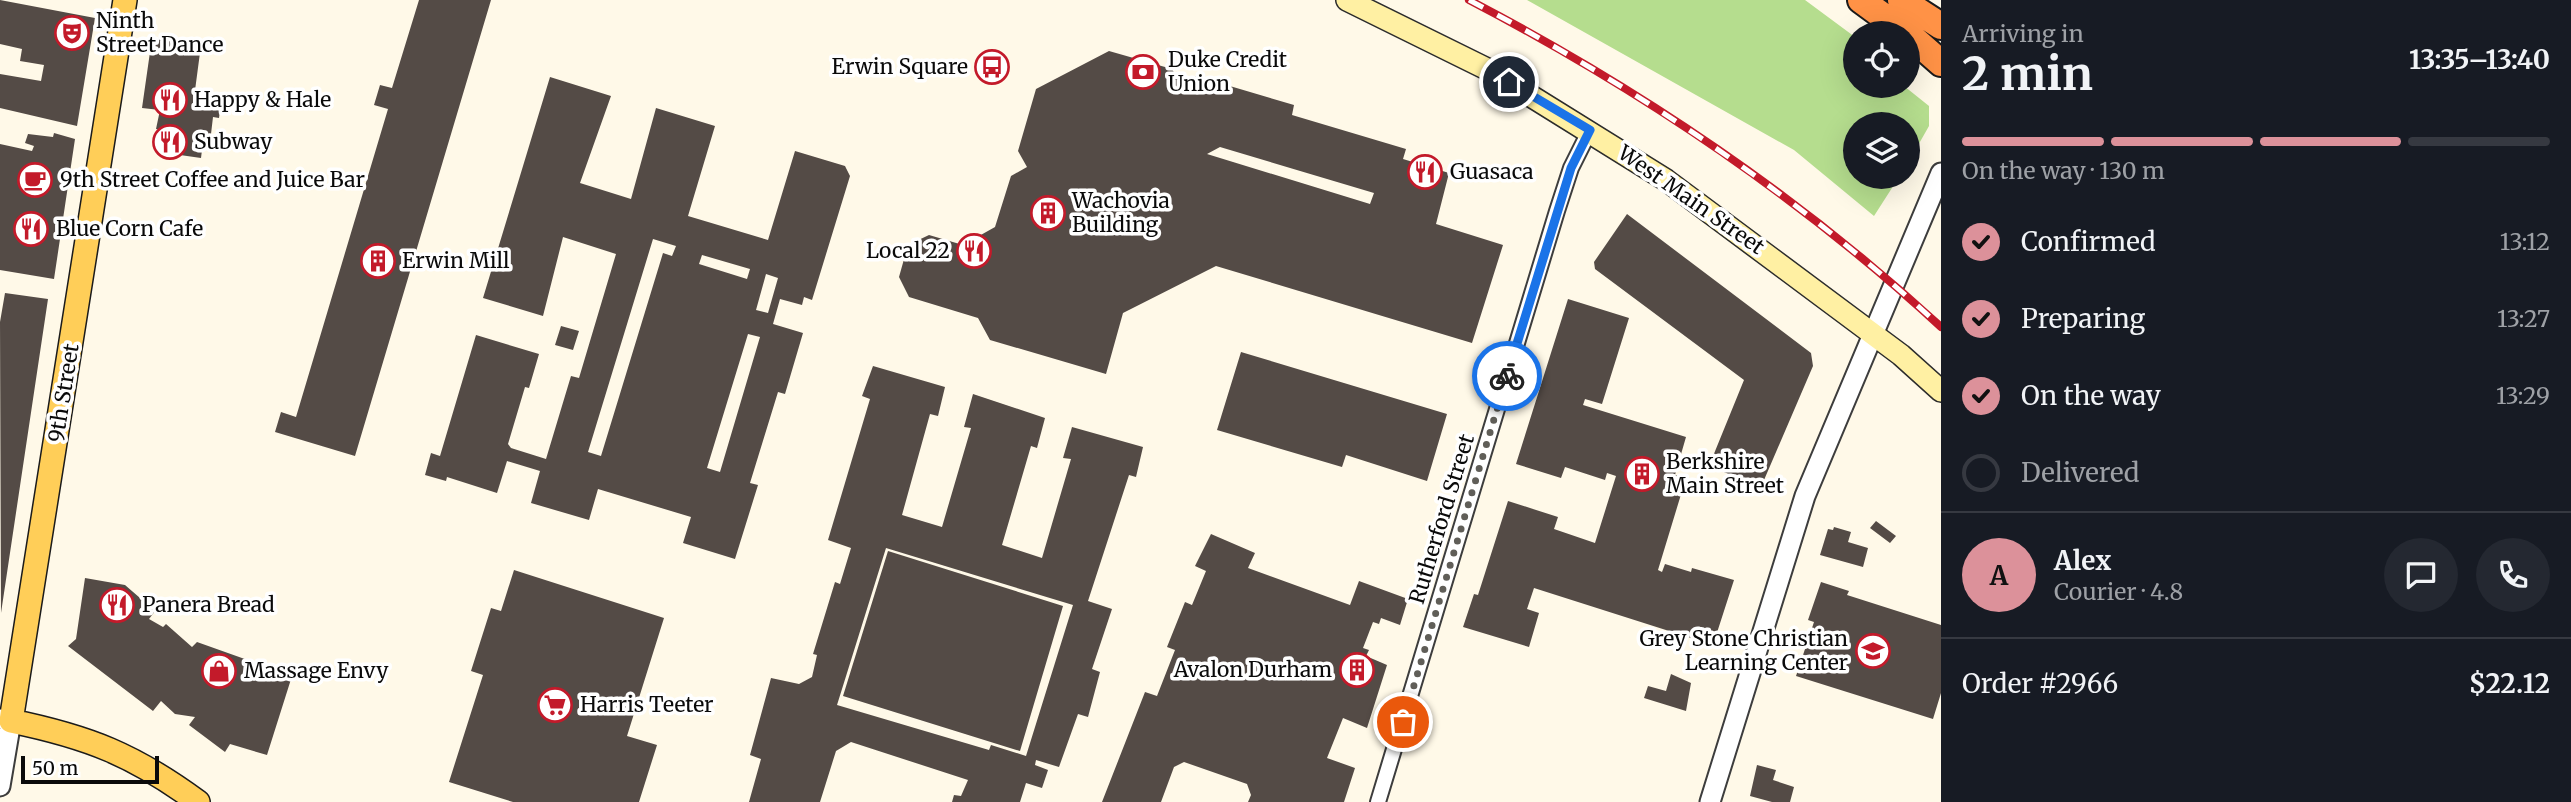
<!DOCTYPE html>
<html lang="en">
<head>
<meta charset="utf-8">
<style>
  :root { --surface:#171b24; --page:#242831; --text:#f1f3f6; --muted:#9ea1a6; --line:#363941; --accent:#dc919a }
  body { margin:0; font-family:Merriweather,serif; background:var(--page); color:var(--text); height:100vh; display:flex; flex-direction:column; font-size:26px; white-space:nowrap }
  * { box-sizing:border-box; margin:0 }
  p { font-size:23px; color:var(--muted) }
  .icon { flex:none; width:38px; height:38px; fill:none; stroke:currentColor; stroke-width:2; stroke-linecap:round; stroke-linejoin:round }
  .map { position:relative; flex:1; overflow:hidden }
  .drawer { display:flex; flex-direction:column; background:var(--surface); width:630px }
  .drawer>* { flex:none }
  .buttons { position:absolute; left:1843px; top:21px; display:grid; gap:14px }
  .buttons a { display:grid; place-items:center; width:77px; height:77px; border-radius:50%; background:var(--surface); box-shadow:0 7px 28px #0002; font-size:35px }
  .scale { position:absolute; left:21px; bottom:18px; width:138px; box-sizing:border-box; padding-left:7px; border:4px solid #0a0a0a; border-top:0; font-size:19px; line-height:24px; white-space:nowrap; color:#0a0a0a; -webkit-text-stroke:5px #fff; paint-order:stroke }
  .pin { position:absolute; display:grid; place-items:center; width:60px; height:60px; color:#fff; margin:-30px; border:4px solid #fff; border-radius:50%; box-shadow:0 2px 7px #0007 }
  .courier { position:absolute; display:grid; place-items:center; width:70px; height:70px; margin:-35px; border:5px solid #1a73e8; border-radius:50%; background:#fff; color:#222; box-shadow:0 2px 9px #0007 }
  .summary em { font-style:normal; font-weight:700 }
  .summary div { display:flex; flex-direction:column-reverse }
  .summary { display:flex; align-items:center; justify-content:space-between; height:119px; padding:0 21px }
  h1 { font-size:46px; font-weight:700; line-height:52px }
  .bar { display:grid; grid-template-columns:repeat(4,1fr); gap:10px 7px; align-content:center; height:84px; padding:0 21px }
  .bar i { height:9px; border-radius:5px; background:var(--line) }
  .bar .active { background:var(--accent) }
  .bar p { grid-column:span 4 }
  .line { display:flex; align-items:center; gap:18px; padding:0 21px; border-top:2px solid var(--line) }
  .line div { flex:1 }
  .round { display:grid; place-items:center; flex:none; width:74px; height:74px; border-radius:37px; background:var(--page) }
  ol { padding:0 21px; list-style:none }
  li { display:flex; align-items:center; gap:21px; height:77px }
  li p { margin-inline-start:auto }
  li .icon { padding:7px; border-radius:50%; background:var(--accent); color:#111; stroke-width:4 }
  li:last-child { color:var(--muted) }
  li i { width:38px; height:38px; border:4px solid var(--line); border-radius:50% }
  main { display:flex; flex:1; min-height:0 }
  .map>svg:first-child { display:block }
  .forest { fill:#b5dd8e }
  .building { fill:#544b46; fill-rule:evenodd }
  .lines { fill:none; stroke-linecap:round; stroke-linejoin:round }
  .minor-casing { stroke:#3d3d3d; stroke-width:18 }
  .tertiary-casing { stroke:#3d3d3d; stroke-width:23 }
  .secondary-casing { stroke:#2c2c2c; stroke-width:24 }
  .primary-casing { stroke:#1b1b1b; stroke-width:26 }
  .motorway-casing { stroke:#1b1b1b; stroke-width:30 }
  .minor { stroke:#fff; stroke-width:14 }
  .tertiary { stroke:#fff; stroke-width:19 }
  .secondary { stroke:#fff0a3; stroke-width:21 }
  .primary { stroke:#ffce58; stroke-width:23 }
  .motorway { stroke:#ff9246; stroke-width:26 }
  .rail-casing { stroke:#c31a2a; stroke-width:8 }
  .rail { stroke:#fff; stroke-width:5; stroke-dasharray:16; stroke-linecap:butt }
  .done { stroke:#605e58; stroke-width:7; stroke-dasharray:0 12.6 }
  .route { stroke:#1a73e8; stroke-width:9 }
  .labels { text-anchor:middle; stroke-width:7; stroke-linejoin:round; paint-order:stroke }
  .poi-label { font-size:21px; fill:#0a0a0a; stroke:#fff; text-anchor:start }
  .street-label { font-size:21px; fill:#0a0a0a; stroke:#fff }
</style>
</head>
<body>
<main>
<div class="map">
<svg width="1941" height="802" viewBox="0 0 1941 802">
  <rect width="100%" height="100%" fill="#fff9e8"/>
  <path class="forest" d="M 1527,0 L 1805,0 L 1855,37 L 1855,86 L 1904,86 L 1929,106 L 1929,126 L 1908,163 L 1908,124 L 1855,124 L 1855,177 L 1899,177 L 1874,216 L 1794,150 Z"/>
  <path class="building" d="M 0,0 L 95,18 L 77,126 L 0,108 L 0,74 L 41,81 L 44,65 L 20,61 L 22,49 L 0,44 Z
    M 419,0 L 491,0 L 355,456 L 275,432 L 281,412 L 296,417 L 388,109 L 374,105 L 380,85 L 392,88 Z
    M 152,38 L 201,45 L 194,98 L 221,102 L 219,118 L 213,117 L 211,134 L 204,134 L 201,158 L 159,152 L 162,130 L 156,129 L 160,110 L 142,108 Z
    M 1109,51 L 1172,69 L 1181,85 L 1196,76 L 1294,105 L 1292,115 L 1406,149 L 1403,159 L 1449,173 L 1436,224 L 1503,245 L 1472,343 L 1216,266 L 1123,313 L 1106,374 L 990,340 L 978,318 L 909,297 L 899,277 L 908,245 L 929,235 L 963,245 L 995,227 L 1011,176 L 1027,167 L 1018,151 L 1036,89 ZM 1220,147 L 1374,193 L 1370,204 L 1207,154 Z
    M 550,77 L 611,96 L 580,183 L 631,199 L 656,108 L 715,126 L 688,216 L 768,240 L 795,151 L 845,166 L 850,176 L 812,300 L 804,297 L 802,305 L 780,299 L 773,324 L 803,333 L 785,394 L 778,392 L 750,483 L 758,485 L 735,559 L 683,543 L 691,517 L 598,489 L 589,520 L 531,503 L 540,471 L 507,461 L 497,493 L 447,477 L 446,481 L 425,475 L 431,453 L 440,456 L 476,335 L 539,354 L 529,388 L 525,387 L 508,444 L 511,448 L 546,459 L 571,376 L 579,378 L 616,254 L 563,237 L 543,316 L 483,298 ZM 653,239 L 676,246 L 672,256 L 663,253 L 601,456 L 588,452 ZM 702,255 L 750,269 L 747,279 L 699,264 ZM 766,274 L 778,278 L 768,313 L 756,310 ZM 748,334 L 760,337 L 720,472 L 707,468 Z
    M 54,133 L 75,139 L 54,279 L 0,270 L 0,144 L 32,151 L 34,146 L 25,143 L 28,134 L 53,137 Z
    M 1627,214 L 1811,353 L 1813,366 L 1761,487 L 1709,466 L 1744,380 L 1595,269 L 1594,262 Z
    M 5,293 L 48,299 L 1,613 L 0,322 Z
    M 1568,299 L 1629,318 L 1602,404 L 1585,399 L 1583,405 L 1686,437 L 1675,475 L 1686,478 L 1658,570 L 1662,572 L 1665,564 L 1691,572 L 1692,568 L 1734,580 L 1713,645 L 1534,588 L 1527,609 L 1539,613 L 1529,647 L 1463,627 L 1474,594 L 1478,595 L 1508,501 L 1558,517 L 1554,529 L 1595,543 L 1616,476 L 1607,473 L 1605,480 L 1565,467 L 1561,478 L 1516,464 Z
    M 561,326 L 579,331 L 573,350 L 555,345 Z
    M 1241,352 L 1447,414 L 1427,481 L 1346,455 L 1342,467 L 1217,430 Z
    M 873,366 L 945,387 L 938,416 L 930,414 L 902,515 L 942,527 L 971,428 L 964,427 L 973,394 L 1045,418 L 1037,448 L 1031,446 L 1002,545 L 1042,558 L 1071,459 L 1063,458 L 1072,427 L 1143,447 L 1136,477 L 1129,475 L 1088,601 L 1112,609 L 1092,669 L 1100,672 L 1088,717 L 1078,714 L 1059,767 L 1036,760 L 1035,765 L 1048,770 L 1042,788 L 1026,783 L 1020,802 L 952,802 L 954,795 L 961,796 L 968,780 L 851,742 L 836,751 L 820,802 L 749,802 L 761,759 L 750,755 L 771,678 L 799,684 L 812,677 L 817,655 L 813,654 L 835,582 L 840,584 L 851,548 L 828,540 L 870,399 L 862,396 ZM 886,548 L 1073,605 L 1026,756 L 991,745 L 989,750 L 837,705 Z
    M 1876,521 L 1896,536 L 1890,543 L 1870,528 Z
    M 1834,527 L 1851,532 L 1848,542 L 1868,548 L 1863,567 L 1820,555 L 1828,529 L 1833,530 Z
    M 1211,534 L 1255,553 L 1248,568 L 1350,605 L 1359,581 L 1408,599 L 1400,625 L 1381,618 L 1379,624 L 1373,622 L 1363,648 L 1369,650 L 1366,656 L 1387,665 L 1367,728 L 1343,718 L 1327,758 L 1355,768 L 1344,802 L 1248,802 L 1251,795 L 1247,784 L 1184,762 L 1174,767 L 1161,802 L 1102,802 L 1145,692 L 1157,696 L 1175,650 L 1167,647 L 1185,602 L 1192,605 L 1206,571 L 1195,566 Z
    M 888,551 L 1063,606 L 1020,751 L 843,696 Z
    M 514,570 L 664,618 L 627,736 L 657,745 L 639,802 L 513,802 L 449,782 L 483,675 L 471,671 L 491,608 L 501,611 Z
    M 85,578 L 125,585 L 155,611 L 149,619 L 163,627 L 166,624 L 192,647 L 197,642 L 292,676 L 267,755 L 230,744 L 225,752 L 189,725 L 195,717 L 175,714 L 161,701 L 153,711 L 68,646 L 76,639 Z
    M 1821,582 L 1849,591 L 1847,595 L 1941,625 L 1941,693 L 1933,719 L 1796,676 L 1814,622 L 1808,620 Z
    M 1671,674 L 1691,683 L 1686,711 L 1644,698 L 1648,686 L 1666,691 Z
    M 1757,765 L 1776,770 L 1773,780 L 1794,787 L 1790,802 L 1772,802 L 1750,796 Z"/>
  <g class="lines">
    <g class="minor-casing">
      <path id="minor" d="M 1378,802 L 1557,211 L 1571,168 L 1590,130"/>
    </g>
    <g class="tertiary-casing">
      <path id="tertiary" d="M 0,719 L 11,721 L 0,786
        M 1710,802 L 1805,496 L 1941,173"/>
    </g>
    <g class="secondary-casing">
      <path id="secondary" d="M 1347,0 L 1489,70 L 1666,180 L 1901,355 L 1941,391"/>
    </g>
    <g class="primary-casing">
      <path id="primary" d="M 125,0 L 11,721 C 89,737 134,755 198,802"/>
    </g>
    <g class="motorway-casing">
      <path id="motorway" d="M 1861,0 L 1906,33
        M 1901,0 L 1941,26
        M 1908,34 L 1941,63"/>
    </g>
    <use href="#minor" class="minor"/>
    <use href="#tertiary" class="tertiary"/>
    <use href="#secondary" class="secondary"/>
    <use href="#primary" class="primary"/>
    <use href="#motorway" class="motorway"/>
    <g class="rail-casing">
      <path id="rail" d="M 1469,0 C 1638,88 1801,198 1941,327"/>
    </g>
    <use href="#rail" class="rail"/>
  </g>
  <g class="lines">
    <path class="done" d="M 1403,722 L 1507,376"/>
    <path class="route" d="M 1507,376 L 1571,168 L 1590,130 L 1509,82"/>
  </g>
  <defs>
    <g id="theatre-ring" transform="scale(1.75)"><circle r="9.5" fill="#fff" stroke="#c31a2a" stroke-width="1.5"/><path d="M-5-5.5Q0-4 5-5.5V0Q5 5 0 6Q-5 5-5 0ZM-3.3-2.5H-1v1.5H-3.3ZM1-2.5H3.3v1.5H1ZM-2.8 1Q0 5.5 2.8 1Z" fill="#c31a2a"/></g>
    <g id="bus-ring" transform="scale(1.75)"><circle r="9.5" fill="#fff" stroke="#c31a2a" stroke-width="1.5"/><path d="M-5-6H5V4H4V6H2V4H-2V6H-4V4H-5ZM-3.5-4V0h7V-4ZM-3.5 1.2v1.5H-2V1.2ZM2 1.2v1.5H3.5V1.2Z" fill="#c31a2a"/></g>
    <g id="bank-ring" transform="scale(1.75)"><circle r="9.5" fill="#fff" stroke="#c31a2a" stroke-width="1.5"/><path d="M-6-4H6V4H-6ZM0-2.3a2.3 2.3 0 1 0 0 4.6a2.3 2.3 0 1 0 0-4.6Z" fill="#c31a2a"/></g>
    <g id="restaurant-ring" transform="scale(1.75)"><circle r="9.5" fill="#fff" stroke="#c31a2a" stroke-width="1.5"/><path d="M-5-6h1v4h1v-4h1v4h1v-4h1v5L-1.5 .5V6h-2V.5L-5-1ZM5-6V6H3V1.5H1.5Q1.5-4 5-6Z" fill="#c31a2a"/></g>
    <g id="cafe-ring" transform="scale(1.75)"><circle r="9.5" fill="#fff" stroke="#c31a2a" stroke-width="1.5"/><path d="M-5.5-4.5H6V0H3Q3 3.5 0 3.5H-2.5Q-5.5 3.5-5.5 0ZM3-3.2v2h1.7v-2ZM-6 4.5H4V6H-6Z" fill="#c31a2a"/></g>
    <g id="building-ring" transform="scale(1.75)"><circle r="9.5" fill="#fff" stroke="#c31a2a" stroke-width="1.5"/><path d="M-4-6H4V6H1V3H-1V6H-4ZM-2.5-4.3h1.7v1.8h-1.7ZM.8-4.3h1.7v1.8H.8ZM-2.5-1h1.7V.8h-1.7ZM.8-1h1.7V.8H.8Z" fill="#c31a2a"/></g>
    <g id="school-ring" transform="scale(1.75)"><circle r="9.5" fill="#fff" stroke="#c31a2a" stroke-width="1.5"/><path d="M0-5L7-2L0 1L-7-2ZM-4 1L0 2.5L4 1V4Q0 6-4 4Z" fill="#c31a2a"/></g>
    <g id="shop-ring" transform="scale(1.75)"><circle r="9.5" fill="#fff" stroke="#c31a2a" stroke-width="1.5"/><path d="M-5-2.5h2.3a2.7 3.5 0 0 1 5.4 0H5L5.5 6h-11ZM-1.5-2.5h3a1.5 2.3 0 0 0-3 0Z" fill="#c31a2a"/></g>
    <g id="supermarket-ring" transform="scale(1.75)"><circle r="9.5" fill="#fff" stroke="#c31a2a" stroke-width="1.5"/><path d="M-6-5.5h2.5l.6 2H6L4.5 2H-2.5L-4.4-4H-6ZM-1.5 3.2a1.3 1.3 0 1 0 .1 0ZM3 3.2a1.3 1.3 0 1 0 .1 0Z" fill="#c31a2a"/></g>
  </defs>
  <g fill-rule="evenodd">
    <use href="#theatre-ring" x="72" y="33"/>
    <use href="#bus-ring" x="992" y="67"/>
    <use href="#bank-ring" x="1143" y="72"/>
    <use href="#restaurant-ring" x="170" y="100"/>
    <use href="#restaurant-ring" x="170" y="142"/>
    <use href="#restaurant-ring" x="1425" y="172"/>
    <use href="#cafe-ring" x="35" y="180"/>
    <use href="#building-ring" x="1048" y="213"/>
    <use href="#restaurant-ring" x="31" y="229"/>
    <use href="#restaurant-ring" x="974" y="251"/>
    <use href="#building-ring" x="378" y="261"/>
    <use href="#building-ring" x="1642" y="474"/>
    <use href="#restaurant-ring" x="117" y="605"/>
    <use href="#school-ring" x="1873" y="651"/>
    <use href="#building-ring" x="1357" y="670"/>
    <use href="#shop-ring" x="219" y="671"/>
    <use href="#supermarket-ring" x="555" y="705"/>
  </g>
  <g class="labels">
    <g class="poi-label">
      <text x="96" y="28">Ninth<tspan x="96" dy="24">Street Dance</tspan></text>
      <text x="1168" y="67">Duke Credit<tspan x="1168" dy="24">Union</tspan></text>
      <text x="968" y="74" text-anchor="end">Erwin Square</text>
      <text x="194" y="107">Happy &amp; Hale</text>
      <text x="194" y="149">Subway</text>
      <text x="1450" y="179">Guasaca</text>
      <text x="60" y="187">9th Street Coffee and Juice Bar</text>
      <text x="1072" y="208">Wachovia<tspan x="1072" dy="24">Building</tspan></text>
      <text x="56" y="236">Blue Corn Cafe</text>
      <text x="950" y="258" text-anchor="end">Local 22</text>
      <text x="402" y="268">Erwin Mill</text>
      <text x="1666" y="469">Berkshire<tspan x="1666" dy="24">Main Street</tspan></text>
      <text x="142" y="612">Panera Bread</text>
      <text x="1848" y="646" text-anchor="end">Grey Stone Christian<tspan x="1848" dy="24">Learning Center</tspan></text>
      <text x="1332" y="677" text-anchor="end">Avalon Durham</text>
      <text x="244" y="678">Massage Envy</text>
      <text x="580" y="712">Harris Teeter</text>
    </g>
    <g class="street-label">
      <text transform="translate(1691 200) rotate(35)" y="7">West Main Street</text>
      <text transform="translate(64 393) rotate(-81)" y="7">9th Street</text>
      <text transform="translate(1442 519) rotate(-73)" y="7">Rutherford Street</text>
    </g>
  </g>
</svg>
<div class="buttons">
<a><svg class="icon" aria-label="locate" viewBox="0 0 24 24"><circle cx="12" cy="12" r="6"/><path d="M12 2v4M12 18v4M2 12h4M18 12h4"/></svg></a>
<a><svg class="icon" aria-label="layers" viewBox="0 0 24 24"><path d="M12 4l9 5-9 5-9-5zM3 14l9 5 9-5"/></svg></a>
</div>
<div class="scale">50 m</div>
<div class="pin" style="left:1403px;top:722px;background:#ea580c"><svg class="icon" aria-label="bag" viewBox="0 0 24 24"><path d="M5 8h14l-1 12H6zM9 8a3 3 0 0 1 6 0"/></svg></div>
<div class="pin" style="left:1509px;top:82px;background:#1f2937"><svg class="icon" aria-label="home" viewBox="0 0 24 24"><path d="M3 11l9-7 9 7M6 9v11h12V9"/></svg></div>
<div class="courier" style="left:1507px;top:376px"><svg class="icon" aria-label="bike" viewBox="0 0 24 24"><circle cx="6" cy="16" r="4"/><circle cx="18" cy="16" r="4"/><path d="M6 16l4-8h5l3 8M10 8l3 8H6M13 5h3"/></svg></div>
</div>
<section class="drawer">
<div class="summary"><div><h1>2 min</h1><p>Arriving in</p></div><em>13:35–13:40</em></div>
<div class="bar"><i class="active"></i><i class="active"></i><i class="active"></i><i></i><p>On the way · 130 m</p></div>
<ol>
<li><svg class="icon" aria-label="check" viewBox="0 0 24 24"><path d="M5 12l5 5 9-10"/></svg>Confirmed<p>13:12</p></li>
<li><svg class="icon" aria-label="check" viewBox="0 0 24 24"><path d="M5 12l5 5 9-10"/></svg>Preparing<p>13:27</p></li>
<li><svg class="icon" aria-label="check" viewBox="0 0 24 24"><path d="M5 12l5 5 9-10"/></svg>On the way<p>13:29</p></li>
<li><i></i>Delivered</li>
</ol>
<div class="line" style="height:126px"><b class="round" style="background:var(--accent);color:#111">A</b><div><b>Alex</b><p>Courier · 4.8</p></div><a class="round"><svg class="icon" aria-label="chat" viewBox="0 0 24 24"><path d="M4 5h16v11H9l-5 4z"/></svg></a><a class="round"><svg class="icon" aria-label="phone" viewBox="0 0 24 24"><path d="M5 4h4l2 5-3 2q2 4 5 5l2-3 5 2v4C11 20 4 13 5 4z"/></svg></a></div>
<div class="line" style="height:91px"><div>Order #2966</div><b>$22.12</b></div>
</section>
</main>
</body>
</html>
